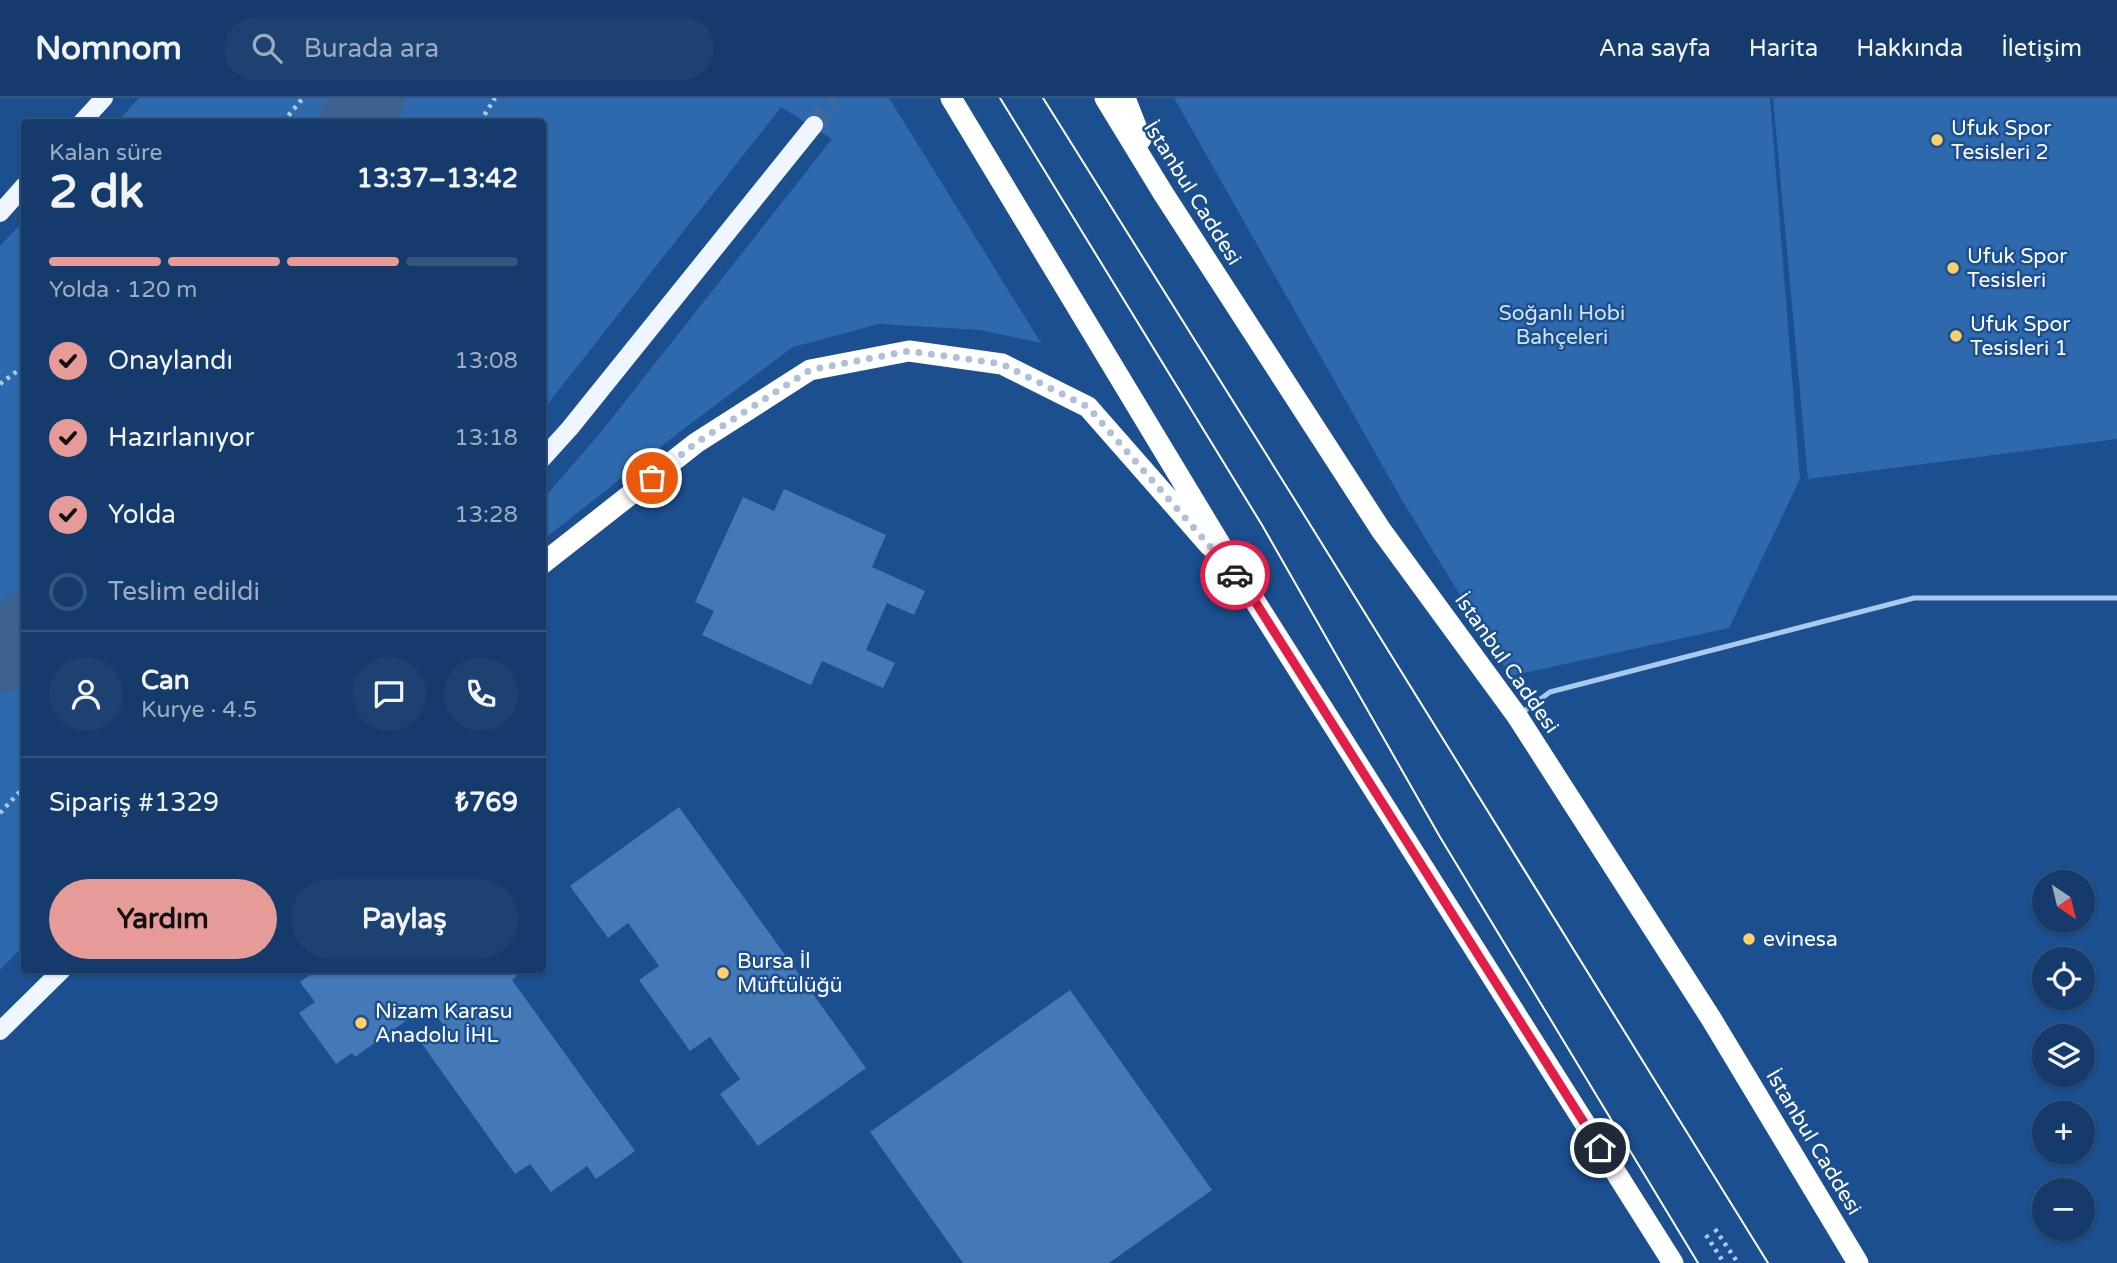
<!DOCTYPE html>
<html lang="tr">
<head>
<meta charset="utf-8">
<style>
  :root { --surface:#143b6b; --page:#1d4271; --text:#f1f3f6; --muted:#9dadc1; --line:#33557e; --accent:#e69b98 }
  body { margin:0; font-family:"Varela Round",sans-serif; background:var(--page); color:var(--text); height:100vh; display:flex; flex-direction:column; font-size:26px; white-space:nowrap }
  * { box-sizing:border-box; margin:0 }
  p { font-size:23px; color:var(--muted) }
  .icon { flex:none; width:38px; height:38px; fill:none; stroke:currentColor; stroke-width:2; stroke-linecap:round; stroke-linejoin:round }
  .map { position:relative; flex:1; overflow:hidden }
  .details { position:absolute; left:21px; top:21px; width:525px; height:854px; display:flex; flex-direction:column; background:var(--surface); border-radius:7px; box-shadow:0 2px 5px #0004,0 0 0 2px var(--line) }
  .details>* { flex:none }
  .needle { width:46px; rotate:145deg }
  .tools { position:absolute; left:2032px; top:772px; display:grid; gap:14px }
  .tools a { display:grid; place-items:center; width:63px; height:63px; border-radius:50%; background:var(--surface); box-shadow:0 2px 5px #0004,0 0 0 2px var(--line); font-size:35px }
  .pin { position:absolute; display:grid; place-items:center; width:60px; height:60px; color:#fff; margin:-30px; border:4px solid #fff; border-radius:50%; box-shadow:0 2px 7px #0007 }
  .courier { position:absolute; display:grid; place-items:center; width:70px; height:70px; margin:-35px; border:5px solid #e11d48; border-radius:50%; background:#fff; color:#222; box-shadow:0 2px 9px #0007 }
  .head em { font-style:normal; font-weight:800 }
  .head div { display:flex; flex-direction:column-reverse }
  .head { display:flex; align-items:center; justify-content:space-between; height:119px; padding:0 28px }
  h1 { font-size:46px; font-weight:800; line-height:52px }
  .bar { display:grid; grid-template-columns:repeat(4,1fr); gap:10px 7px; align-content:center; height:84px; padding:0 28px }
  .bar i { height:9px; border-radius:5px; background:var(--line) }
  .bar .on { background:var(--accent) }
  .bar p { grid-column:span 4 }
  .line { display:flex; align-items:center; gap:18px; padding:0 28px; border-top:2px solid var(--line) }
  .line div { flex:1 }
  .round { display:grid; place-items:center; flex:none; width:74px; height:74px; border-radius:37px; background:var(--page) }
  ol { padding:0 28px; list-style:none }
  li { display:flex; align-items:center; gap:21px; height:77px }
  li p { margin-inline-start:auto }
  li .icon { padding:7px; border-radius:50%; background:var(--accent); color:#111; stroke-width:4 }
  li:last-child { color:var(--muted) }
  li i { width:38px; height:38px; border:4px solid var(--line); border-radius:50% }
  .cta { display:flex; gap:14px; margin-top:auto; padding:14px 28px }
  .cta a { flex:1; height:80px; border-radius:42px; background:var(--accent); color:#111; font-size:28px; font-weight:800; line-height:80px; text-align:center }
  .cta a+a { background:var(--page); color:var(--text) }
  header { display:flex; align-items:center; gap:42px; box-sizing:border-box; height:98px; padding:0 35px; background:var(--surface); border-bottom:2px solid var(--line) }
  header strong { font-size:33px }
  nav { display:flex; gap:38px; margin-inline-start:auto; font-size:24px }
  .search { width:490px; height:63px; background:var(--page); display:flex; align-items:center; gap:18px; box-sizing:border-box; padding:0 24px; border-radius:38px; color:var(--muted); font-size:26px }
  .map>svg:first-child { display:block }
  .green { fill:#2e69ad }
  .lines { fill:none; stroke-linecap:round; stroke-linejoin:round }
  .river { stroke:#3c6290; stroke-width:70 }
  .building { fill:#4478b7 }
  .primary-tunnel { stroke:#3d69a0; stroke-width:18; stroke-dasharray:18 9; stroke-linecap:butt }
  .path { stroke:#a9c9ee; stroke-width:4.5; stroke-dasharray:3.5 5; stroke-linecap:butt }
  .lane { stroke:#a9c9ee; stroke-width:5 }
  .primary { stroke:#f0f6ff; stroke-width:18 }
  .highway { stroke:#fff; stroke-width:21 }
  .tram { stroke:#fff; stroke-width:2 }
  .done { stroke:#afc1d8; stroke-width:7; stroke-dasharray:0 12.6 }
  .route { stroke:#e11d48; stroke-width:9 }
  .poi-dot { fill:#ffd166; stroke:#1b4f8f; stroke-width:2.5 }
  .labels { text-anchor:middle; stroke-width:5; stroke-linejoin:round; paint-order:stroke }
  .poi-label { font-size:21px; fill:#fff; stroke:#1b4f8f; text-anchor:start }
  .street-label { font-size:21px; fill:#fff; stroke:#1b4f8f }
  .park-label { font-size:21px; fill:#cfe3fa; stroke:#1b4f8f }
</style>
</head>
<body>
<header>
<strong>Nomnom</strong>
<div class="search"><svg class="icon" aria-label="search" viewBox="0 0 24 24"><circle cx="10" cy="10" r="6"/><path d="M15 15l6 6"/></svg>Burada ara</div>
<nav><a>Ana sayfa</a><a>Harita</a><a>Hakkında</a><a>İletişim</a></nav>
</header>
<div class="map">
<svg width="2117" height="1165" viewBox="0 0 2117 1165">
  <rect width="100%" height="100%" fill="#1b4f8f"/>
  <path class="green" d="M 139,0 L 889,0 L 1041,245 L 980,232 L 879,226 L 793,249 L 681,333 L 543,442 L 543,401 L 601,334 L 832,41 L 781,9 L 543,312 L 542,24 L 117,24 Z
    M 1174,0 L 1770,0 L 1800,381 L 1729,530 L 1510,578 L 1406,409 Z
    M 1773,0 L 2117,0 L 2117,341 L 1808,381 Z
    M 24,123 L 24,847 L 0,872 L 0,148 Z"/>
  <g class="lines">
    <path class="river" d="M 354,24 L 370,0
      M 0,560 L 24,529"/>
  </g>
  <path class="building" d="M 784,391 L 886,437 L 872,469 L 925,493 L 914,517 L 887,505 L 866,552 L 895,565 L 883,590 L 822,563 L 811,587 L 702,537 L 714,513 L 695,504 L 743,399 L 774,413 Z
    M 679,709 L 866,970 L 758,1048 L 720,996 L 740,981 L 710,939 L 690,953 L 639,882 L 659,868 L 628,825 L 608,840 L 570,788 Z
    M 317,872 L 513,872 L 517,878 L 512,882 L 635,1053 L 596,1081 L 587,1068 L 551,1094 L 530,1066 L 515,1076 L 422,946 L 445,929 L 428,907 L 355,959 L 352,955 L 336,966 L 299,915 L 315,904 L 300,884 Z
    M 1070,892 L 1212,1092 L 1109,1165 L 963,1165 L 870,1034 Z"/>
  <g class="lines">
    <path class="primary-tunnel" d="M 814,27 L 834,0"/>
    <path class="path" d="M 283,24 L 303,0
      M 480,24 L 495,0
      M 0,286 L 24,268
      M 0,715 L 24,689
      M 1715,1131 L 1738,1165
      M 1706,1137 L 1724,1165"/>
    <path class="lane" d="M 1520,616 L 1550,594 L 1914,500 L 2117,500"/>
    <path class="primary" d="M 82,24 L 104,0
      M 0,115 L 24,88
      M 542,361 L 570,330 L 814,27
      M 0,933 L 62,872"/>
    <path class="highway" d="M 951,0 L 1246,489 L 1673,1165
      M 1105,0 L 1163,95 L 1381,432 L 1517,618 L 1712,922 L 1858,1165
      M 1125,0 L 1141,41
      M 542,466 L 696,345 L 810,272 L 909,253 L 1002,266 L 1088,309 L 1210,448"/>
    <path class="tram" d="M 1000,0 L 1262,427 L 1440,739 L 1698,1165
      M 1043,0 L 1293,399 L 1768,1165"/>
  </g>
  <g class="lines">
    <path class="done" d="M 652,380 L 696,345 L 810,272 L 909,253 L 1002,266 L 1088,309 L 1235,477"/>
    <path class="route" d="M 1235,477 L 1246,489 L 1600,1050"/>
  </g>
  <g class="poi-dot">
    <circle cx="1937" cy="42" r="7"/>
    <circle cx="1953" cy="170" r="7"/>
    <circle cx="1956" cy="238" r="7"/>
    <circle cx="1749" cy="841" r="7"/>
    <circle cx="723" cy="875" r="7"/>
    <circle cx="361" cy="925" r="7"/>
  </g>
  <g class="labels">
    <g class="poi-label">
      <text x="1951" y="37">Ufuk Spor<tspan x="1951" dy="24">Tesisleri 2</tspan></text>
      <text x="1967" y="165">Ufuk Spor<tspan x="1967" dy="24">Tesisleri</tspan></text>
      <text x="1970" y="233">Ufuk Spor<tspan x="1970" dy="24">Tesisleri 1</tspan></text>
      <text x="1763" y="848">evinesa</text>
      <text x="737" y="870">Bursa İl<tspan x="737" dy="24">Müftülüğü</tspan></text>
      <text x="375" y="920">Nizam Karasu<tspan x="375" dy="24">Anadolu İHL</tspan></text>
    </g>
    <g class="street-label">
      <text transform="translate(1193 95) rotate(58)" y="7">İstanbul Caddesi</text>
      <text transform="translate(1507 565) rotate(55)" y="7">İstanbul Caddesi</text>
      <text transform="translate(1814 1044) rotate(59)" y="7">İstanbul Caddesi</text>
    </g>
    <g class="park-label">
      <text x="1562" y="222">Soğanlı Hobi<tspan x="1562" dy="24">Bahçeleri</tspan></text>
    </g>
  </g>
</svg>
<div class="tools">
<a><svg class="needle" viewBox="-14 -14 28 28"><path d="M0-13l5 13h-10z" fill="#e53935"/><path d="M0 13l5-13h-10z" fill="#9dadc1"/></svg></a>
<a><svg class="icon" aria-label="locate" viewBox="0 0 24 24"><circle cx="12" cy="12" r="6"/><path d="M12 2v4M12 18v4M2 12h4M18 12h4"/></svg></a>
<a><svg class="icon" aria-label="layers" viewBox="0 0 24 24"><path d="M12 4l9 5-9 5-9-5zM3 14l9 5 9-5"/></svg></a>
<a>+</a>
<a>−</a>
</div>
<div class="pin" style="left:652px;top:380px;background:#ea580c"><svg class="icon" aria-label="bag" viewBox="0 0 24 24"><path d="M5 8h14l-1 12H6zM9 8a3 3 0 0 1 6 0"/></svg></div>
<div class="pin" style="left:1600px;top:1050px;background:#1f2937"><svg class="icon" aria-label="home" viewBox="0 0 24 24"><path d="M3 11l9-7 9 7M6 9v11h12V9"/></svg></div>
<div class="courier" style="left:1235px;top:477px"><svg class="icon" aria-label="car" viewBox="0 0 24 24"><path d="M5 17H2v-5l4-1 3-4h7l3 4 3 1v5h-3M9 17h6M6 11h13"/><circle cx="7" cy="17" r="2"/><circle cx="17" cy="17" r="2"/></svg></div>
<section class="details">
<div class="head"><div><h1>2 dk</h1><p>Kalan süre</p></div><em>13:37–13:42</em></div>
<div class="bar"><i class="on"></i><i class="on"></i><i class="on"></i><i></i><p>Yolda · 120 m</p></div>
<ol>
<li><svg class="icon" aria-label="check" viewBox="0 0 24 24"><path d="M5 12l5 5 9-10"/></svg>Onaylandı<p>13:08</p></li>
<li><svg class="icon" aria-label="check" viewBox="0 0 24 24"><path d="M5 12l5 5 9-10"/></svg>Hazırlanıyor<p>13:18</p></li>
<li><svg class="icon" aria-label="check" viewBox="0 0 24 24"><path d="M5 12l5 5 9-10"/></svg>Yolda<p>13:28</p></li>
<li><i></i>Teslim edildi</li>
</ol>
<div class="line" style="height:126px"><a class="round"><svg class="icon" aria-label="person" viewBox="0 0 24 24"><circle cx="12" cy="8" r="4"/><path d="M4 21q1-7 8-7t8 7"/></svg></a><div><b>Can</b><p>Kurye · 4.5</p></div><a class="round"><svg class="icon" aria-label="chat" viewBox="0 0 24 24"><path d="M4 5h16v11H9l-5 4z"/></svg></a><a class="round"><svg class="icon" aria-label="phone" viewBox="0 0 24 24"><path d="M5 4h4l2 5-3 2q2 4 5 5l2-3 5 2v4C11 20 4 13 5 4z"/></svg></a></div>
<div class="line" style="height:91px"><div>Sipariş #1329</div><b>₺769</b></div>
<div class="cta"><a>Yardım</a><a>Paylaş</a></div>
</section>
</div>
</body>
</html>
